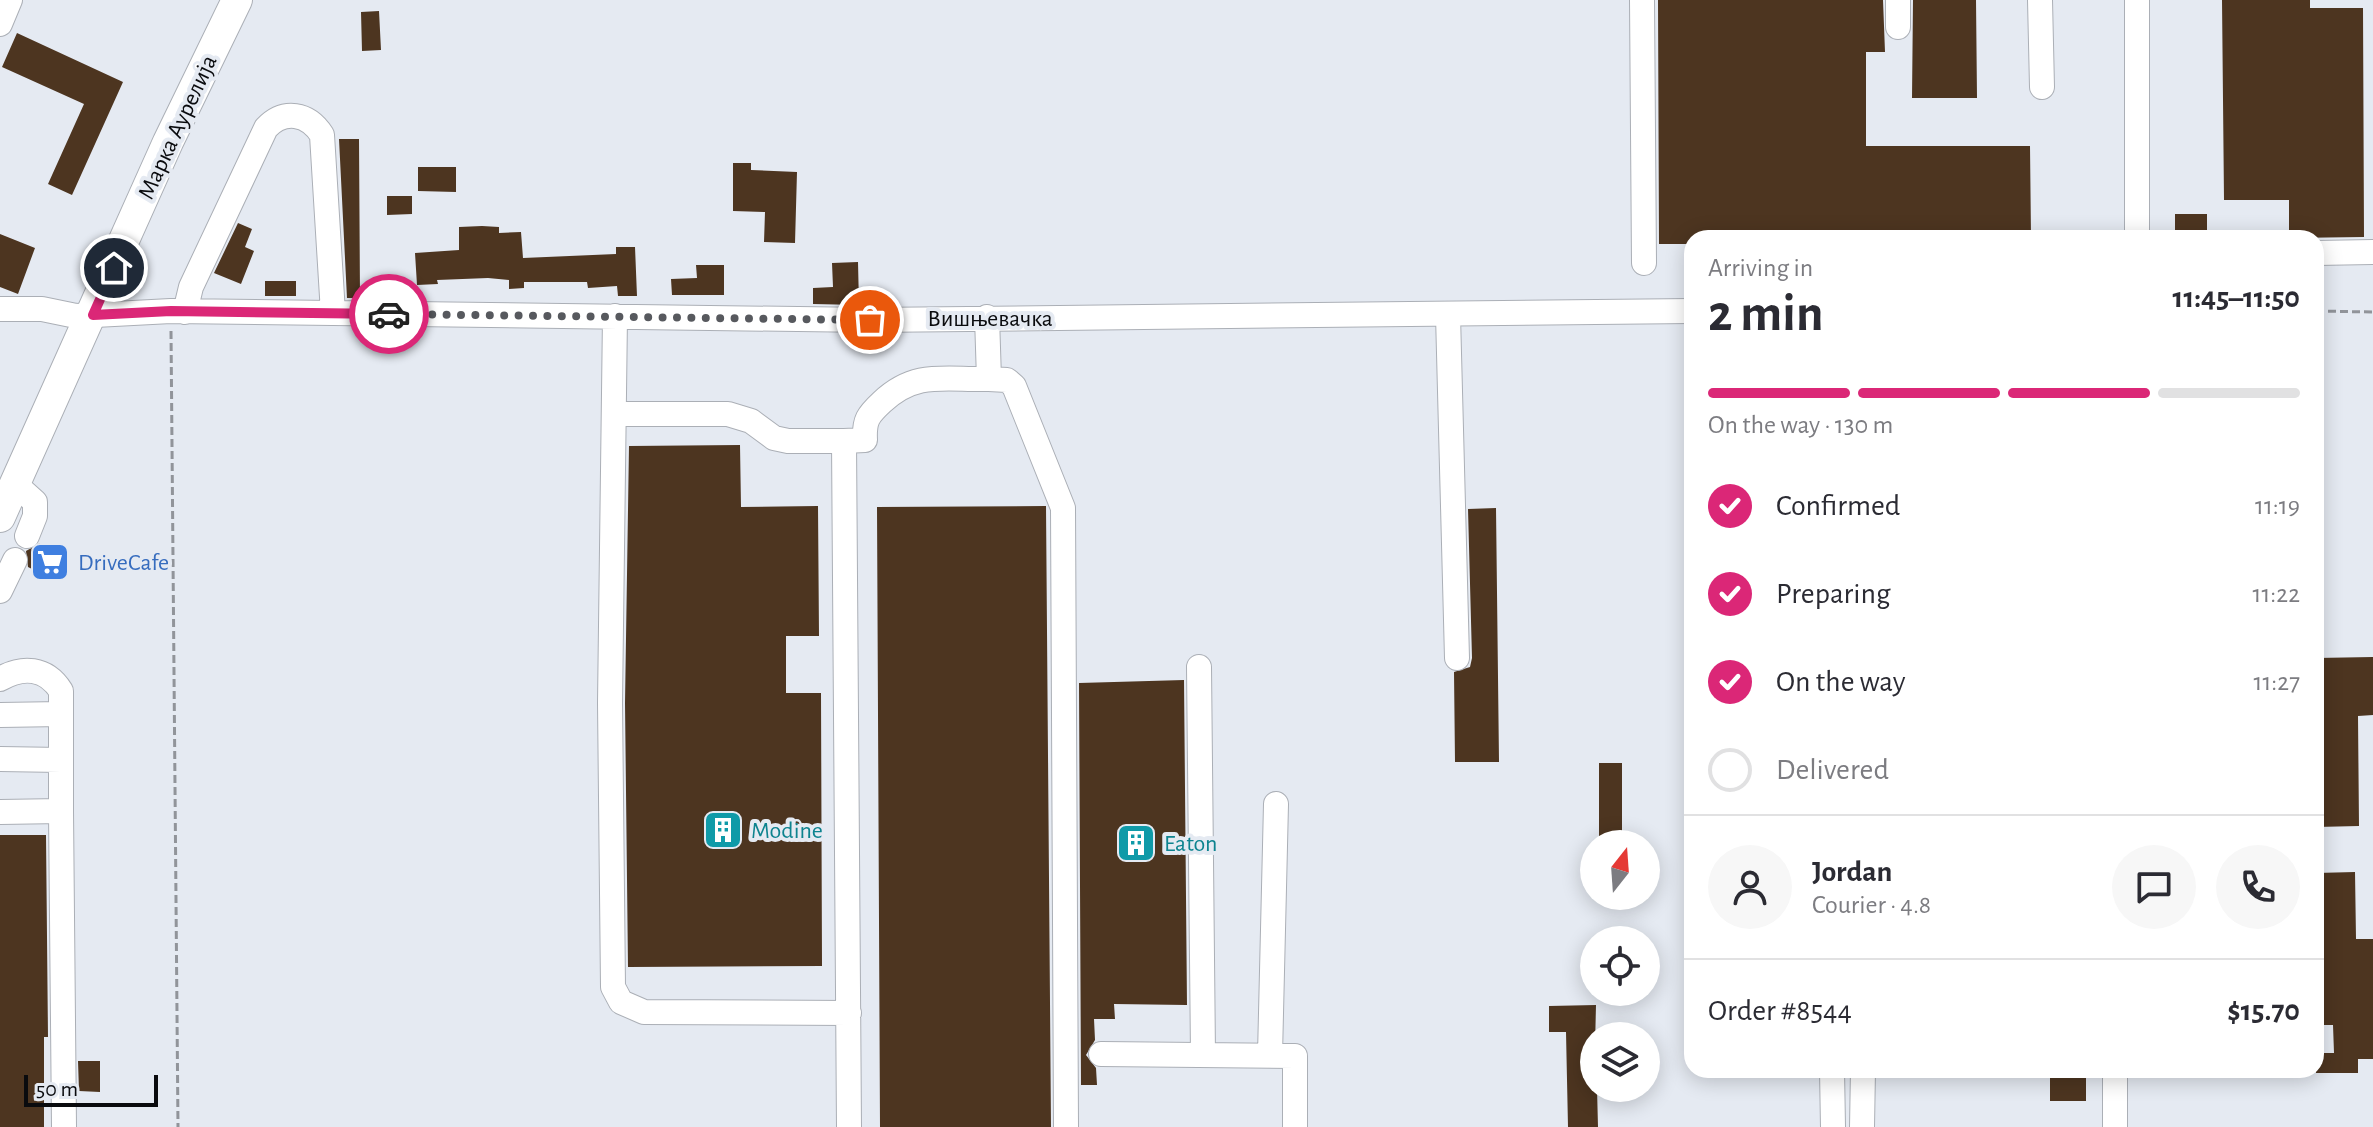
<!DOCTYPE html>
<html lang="en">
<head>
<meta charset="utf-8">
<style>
  :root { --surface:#fff; --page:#f7f7f7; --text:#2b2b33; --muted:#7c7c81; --line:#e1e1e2; --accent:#db2777 }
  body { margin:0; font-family:"Alegreya Sans",sans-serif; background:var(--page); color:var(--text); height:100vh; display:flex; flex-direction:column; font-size:30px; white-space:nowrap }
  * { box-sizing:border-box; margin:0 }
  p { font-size:26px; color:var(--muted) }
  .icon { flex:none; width:44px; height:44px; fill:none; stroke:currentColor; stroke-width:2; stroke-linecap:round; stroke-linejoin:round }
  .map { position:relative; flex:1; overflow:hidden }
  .details { position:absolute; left:1684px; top:230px; width:640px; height:848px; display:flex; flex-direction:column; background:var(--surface); border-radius:24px; box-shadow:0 4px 20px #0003 }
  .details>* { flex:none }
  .needle { width:52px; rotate:17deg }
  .controls { position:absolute; left:1580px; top:830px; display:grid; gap:16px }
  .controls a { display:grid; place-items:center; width:80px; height:80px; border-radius:50%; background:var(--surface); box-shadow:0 4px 20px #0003; font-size:40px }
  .scale { position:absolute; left:24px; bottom:20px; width:134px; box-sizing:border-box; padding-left:8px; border:4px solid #0a0b0e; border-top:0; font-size:22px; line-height:28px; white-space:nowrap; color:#0a0b0e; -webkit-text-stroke:6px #e5eaf2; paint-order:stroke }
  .pin { position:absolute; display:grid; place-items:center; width:68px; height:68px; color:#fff; margin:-34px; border:4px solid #fff; border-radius:50%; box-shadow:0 2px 8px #0007 }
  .courier { position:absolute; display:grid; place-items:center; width:80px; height:80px; margin:-40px; border:6px solid #db2777; border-radius:50%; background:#fff; color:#222; box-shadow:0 2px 10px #0007 }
  .headline em { font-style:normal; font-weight:600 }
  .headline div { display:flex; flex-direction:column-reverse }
  .headline { display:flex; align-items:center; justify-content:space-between; height:136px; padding:0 24px }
  h1 { font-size:52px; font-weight:600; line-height:60px }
  .bar { display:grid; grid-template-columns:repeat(4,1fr); gap:12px 8px; align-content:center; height:96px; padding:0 24px }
  .bar i { height:10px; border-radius:6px; background:var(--line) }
  .bar .on { background:var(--accent) }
  .bar p { grid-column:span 4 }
  .line { display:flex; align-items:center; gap:20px; padding:0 24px; border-top:2px solid var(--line) }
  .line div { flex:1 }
  .round { display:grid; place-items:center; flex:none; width:84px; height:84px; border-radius:42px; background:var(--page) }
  ol { padding:0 24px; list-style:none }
  li { display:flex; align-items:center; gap:24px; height:88px }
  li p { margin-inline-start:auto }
  li .icon { padding:8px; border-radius:50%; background:var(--accent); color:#fff; stroke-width:4 }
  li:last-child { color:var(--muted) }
  li i { width:44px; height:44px; border:4px solid var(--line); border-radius:50% }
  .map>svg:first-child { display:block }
  .building { fill:#4d3520 }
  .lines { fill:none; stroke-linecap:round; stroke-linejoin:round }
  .minor-casing { stroke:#abafb6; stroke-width:26 }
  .major-casing { stroke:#abafb6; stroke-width:32 }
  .path { stroke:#91949a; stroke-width:3; stroke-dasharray:8 4; stroke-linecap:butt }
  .minor { stroke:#fff; stroke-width:24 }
  .major { stroke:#fff; stroke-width:30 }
  .done { stroke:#57595e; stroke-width:8; stroke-dasharray:0 14.4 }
  .route { stroke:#db2777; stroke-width:10 }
  .labels { text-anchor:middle; stroke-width:8; stroke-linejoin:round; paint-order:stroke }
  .street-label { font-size:24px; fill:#0a0b0e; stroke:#e5eaf2 }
  .shop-label { font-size:24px; fill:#366cbe; stroke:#e5eaf2; text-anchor:start }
  .culture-label { font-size:24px; fill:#0d838f; stroke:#e5eaf2; text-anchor:start }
</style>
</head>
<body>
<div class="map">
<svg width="2373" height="1127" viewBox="0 0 2373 1127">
  <rect width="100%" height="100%" fill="#e5eaf2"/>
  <path class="building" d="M 1658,0 L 1883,0 L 1885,52 L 1866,52 L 1866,146 L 2030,146 L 2031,238 L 1692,238 L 1692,244 L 1659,244 Z
    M 1913,0 L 1976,0 L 1977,98 L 1912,98 Z
    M 2222,0 L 2310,0 L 2310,8 L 2363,8 L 2364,237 L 2289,238 L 2289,200 L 2224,200 Z
    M 379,11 L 381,50 L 362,51 L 361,12 Z
    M 17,33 L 123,82 L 72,195 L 48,184 L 84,104 L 2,67 Z
    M 339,139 L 359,139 L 360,298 L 347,298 Z
    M 733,163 L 751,163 L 751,170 L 797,172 L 795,243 L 764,242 L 765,212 L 733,211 Z
    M 418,167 L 456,167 L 456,192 L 418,191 Z
    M 387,196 L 412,196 L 412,214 L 387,215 Z
    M 2175,214 L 2207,214 L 2207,238 L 2175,238 Z
    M 238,223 L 252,229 L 245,247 L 254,251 L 241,284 L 214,273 Z
    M 482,226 L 499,227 L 499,233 L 521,232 L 523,258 L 616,254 L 616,247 L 635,247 L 637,296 L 618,296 L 617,286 L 588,288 L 587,282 L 524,282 L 524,288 L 509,289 L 509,280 L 488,278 L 437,280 L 438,284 L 417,285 L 415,253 L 459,250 L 459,227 Z
    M 0,234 L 35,248 L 18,294 L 0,287 Z
    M 858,262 L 859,305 L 813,304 L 813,288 L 833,287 L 832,263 Z
    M 696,265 L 724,265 L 724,295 L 672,295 L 671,279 L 697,278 Z
    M 265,281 L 296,281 L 296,296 L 265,296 Z
    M 740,445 L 741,507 L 818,506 L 819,636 L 786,636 L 786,693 L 821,693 L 822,966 L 628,967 L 625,703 L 629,446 Z
    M 1046,506 L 1051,1127 L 880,1127 L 877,507 Z
    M 1496,508 L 1499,762 L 1455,762 L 1454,672 L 1470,667 L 1472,658 L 1468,509 Z
    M 40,543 L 66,555 L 54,580 L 28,567 L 26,551 Z
    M 2373,657 L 2373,715 L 2358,716 L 2359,826 L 2316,827 L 2316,658 Z
    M 1184,680 L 1187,1005 L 1114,1004 L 1115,1019 L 1094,1019 L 1095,1040 L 1086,1055 L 1096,1068 L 1097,1085 L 1081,1085 L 1079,683 Z
    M 1599,763 L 1622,763 L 1622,844 L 1599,844 Z
    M 0,835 L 46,835 L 48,1037 L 44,1037 L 44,1127 L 0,1127 Z
    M 2355,872 L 2356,939 L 2373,939 L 2373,1059 L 2358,1059 L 2358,1073 L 2316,1073 L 2316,1053 L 2334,1053 L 2333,1025 L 2320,1025 L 2316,873 Z
    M 1596,1005 L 1594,1088 L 1597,1088 L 1598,1127 L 1568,1127 L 1566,1032 L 1549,1032 L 1549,1006 Z
    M 78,1061 L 100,1061 L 100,1092 L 79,1091 Z
    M 2050,1070 L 2086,1070 L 2086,1101 L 2050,1101 Z"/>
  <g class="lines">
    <g class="minor-casing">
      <path id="minor" d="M 1642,0 L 1644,263
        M 1898,0 L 1898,27
        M 2040,0 L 2042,87
        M 0,24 L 10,0
        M 2137,238 L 2137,0
        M 2316,253 L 2373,252
        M 0,309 L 42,309 L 76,316 L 171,311 L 870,320 L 1692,311
        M 185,312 L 191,287 L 266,128 C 284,109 308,113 322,135 L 333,313
        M 1448,315 L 1457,658
        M 615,316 L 610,703 L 613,987 L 621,1002 L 644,1012 L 849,1013
        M 989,379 L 1007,380 L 1014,386 L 1063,508 L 1066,1127
        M 614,414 L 728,414 L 751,421 L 774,438 L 788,441 L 844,441 L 849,1127
        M 844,441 L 865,440 C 864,420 868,415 882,402 C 916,370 945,380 989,379 L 987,317
        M 15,484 L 35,502 L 35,516 L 27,536
        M 0,591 L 15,560
        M 1199,667 L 1203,1055
        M 0,679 C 22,666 46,667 61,691 L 61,811
        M 0,715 L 61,714
        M 0,759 L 61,760
        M 0,812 L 61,811 L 64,1127
        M 1101,1054 L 1295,1056 L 1295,1127
        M 1270,1055 L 1276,804
        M 1832,1070 L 1833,1127
        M 2115,1070 L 2115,1127
        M 1862,1127 L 1863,1070"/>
    </g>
    <g class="major-casing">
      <path id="major" d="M 0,517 L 168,142 L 237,0"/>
    </g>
    <path class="path" d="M 2316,311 L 2373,312
      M 171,331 L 178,1127"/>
    <use href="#minor" class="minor"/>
    <use href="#major" class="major"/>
  </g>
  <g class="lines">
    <path class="done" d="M 389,314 L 870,320"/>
    <path class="route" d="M 114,268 L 93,315 L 171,311 L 389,314"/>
  </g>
  <defs>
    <g id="supermarket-square" transform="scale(2)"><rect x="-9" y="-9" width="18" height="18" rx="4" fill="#3f7fe0" stroke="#e5eaf2"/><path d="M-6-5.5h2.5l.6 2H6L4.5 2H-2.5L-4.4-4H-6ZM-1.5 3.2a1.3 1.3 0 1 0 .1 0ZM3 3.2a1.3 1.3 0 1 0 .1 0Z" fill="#fff"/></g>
    <g id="building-square" transform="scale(2)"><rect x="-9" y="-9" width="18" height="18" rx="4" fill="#0f9aa8" stroke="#e5eaf2"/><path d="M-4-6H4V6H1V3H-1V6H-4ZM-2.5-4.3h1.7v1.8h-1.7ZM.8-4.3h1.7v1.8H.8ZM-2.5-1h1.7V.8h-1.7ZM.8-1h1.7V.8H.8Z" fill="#fff"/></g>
  </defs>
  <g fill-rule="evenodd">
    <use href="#supermarket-square" x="50" y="562"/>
    <use href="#building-square" x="723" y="830"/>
    <use href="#building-square" x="1136" y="843"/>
  </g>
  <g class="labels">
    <g class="street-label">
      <text transform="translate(177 127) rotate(-65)" y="8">Марка Аурелија</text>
      <text x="990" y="326">Вишњевачка</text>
    </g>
    <g class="shop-label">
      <text x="78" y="570">DriveCafe</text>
    </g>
    <g class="culture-label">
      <text x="751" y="838">Modine</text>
      <text x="1164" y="851">Eaton</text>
    </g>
  </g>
</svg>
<div class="controls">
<a><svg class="needle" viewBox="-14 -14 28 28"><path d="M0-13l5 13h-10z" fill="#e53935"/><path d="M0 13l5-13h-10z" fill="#7c7c81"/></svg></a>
<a><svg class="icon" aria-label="locate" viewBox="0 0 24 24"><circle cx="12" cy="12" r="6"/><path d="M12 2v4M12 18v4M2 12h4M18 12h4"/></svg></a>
<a><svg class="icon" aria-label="layers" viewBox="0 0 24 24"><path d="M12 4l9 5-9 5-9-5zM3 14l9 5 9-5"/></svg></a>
</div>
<div class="scale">50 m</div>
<div class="pin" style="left:870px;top:320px;background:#ea580c"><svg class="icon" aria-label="bag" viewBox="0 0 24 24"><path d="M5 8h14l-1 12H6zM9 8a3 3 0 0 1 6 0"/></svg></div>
<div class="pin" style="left:114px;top:268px;background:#1f2937"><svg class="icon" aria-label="home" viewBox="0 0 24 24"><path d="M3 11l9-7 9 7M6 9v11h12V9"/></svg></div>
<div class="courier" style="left:389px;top:314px"><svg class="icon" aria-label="car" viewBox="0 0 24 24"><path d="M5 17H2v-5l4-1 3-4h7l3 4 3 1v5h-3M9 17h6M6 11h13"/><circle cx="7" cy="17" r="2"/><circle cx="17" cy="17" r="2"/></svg></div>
<section class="details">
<div class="headline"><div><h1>2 min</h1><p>Arriving in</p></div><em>11:45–11:50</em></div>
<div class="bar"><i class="on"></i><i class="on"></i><i class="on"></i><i></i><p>On the way · 130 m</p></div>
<ol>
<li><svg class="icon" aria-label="check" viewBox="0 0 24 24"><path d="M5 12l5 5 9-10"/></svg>Confirmed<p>11:19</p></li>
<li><svg class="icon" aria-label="check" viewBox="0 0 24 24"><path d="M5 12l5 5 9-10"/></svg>Preparing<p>11:22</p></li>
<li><svg class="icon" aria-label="check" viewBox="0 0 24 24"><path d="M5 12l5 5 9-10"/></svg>On the way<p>11:27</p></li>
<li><i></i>Delivered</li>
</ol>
<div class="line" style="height:144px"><a class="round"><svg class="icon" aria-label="person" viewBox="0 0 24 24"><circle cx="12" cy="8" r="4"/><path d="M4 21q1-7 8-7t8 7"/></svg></a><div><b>Jordan</b><p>Courier · 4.8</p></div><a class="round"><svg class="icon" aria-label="chat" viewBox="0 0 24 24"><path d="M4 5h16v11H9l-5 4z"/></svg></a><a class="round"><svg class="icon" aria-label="phone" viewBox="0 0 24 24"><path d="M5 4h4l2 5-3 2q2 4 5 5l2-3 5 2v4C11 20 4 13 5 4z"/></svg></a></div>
<div class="line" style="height:104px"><div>Order #8544</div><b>$15.70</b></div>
</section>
</div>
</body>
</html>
